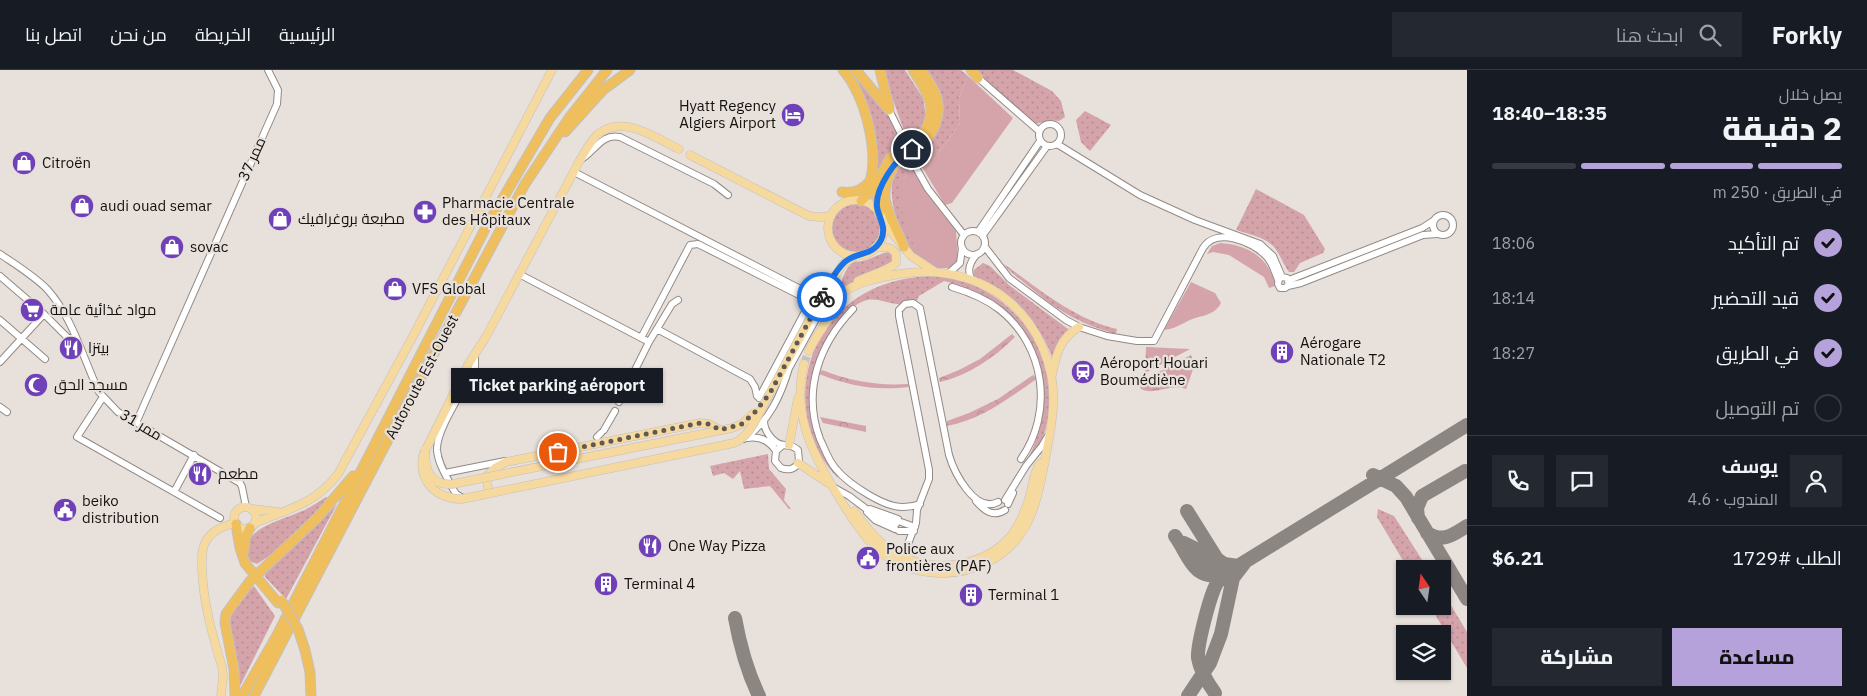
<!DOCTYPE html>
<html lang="ar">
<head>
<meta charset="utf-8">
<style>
  :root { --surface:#171b24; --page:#242831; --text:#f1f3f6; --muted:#9ea1a6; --line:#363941; --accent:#b6a2da }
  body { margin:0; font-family:"IBM Plex Sans",Cairo,sans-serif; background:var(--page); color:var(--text); direction:rtl; height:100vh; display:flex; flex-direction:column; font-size:19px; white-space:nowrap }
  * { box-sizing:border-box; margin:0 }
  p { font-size:16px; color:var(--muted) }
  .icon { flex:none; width:28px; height:28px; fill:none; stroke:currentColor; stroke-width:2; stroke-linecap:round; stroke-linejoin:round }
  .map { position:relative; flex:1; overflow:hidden; direction:ltr }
  .panel { display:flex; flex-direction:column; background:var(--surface); width:400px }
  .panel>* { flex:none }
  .needle { width:32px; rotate:347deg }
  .fabs { position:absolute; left:1396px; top:490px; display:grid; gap:10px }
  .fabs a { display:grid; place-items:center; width:55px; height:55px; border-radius:0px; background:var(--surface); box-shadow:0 1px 4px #0004; font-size:25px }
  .pin { position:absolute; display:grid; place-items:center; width:42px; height:42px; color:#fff; margin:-21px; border:2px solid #fff; border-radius:50%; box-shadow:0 1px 5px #0007 }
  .courier { position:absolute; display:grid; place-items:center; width:50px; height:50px; margin:-25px; border:4px solid #1a73e8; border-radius:50%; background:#fff; color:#222; box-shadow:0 1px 6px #0007 }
  .bubble { position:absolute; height:35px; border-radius:0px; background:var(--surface); box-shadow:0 1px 4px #0004; font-size:16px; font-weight:800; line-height:35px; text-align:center; direction:rtl }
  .head em { font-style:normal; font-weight:800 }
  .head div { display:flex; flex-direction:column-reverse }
  .head { display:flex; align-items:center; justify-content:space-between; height:85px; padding:0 25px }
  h1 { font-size:32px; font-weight:800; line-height:38px }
  .bar { display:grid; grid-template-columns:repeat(4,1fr); gap:8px 5px; align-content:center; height:60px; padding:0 25px }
  .bar i { height:6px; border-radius:4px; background:var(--line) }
  .bar .on { background:var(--accent) }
  .bar p { grid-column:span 4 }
  .line { display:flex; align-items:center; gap:12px; padding:0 25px; border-top:1px solid var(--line) }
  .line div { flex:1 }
  .round { display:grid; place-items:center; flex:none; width:52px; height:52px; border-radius:0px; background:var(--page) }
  ol { padding:0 25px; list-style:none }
  li { display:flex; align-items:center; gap:15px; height:55px }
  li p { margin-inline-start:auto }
  li .icon { padding:5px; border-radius:50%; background:var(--accent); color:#111; stroke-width:4 }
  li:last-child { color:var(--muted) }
  li i { width:28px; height:28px; border:2px solid var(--line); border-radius:50% }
  .cta { display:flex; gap:10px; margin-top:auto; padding:10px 25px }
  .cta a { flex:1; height:58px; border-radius:0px; background:var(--accent); color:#111; font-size:20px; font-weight:800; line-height:58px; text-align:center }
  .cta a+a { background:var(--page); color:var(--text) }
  header { display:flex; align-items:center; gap:30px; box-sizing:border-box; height:70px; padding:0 25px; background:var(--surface); border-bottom:1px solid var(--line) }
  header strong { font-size:24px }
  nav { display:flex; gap:28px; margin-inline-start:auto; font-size:18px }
  .search { width:350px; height:45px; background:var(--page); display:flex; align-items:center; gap:12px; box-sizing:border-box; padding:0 18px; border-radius:0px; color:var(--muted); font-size:19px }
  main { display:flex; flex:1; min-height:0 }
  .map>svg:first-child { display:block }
  .grass { fill:url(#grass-dots) }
  .forest { fill:url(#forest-crowns) }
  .green { fill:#d5a4ab }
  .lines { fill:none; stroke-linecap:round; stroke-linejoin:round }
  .taxiway { stroke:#8b8682; stroke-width:14 }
  .minor-tunnel { stroke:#c8c1bc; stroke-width:6; stroke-dasharray:6 3; stroke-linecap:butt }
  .major-tunnel { stroke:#c8c1bc; stroke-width:8; stroke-dasharray:8 4; stroke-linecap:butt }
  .minor-casing { stroke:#928a85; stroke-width:8 }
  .major-casing { stroke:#c2c1c1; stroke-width:9 }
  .highway-casing { stroke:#c2c1c1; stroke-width:11 }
  .minor { stroke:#fff; stroke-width:6 }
  .major { stroke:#f6d99e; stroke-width:8 }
  .highway { stroke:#f0bf5d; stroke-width:9 }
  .major-bridge-casing { stroke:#c2c1c1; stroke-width:9; stroke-linecap:butt }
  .highway-bridge-casing { stroke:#c2c1c1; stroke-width:11; stroke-linecap:butt }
  .major-bridge { stroke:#f6d99e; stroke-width:8 }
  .highway-bridge { stroke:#f0bf5d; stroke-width:9 }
  .done { stroke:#5e5956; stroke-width:5; stroke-dasharray:0 9 }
  .route { stroke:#1a73e8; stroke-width:6 }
  .labels { text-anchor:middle; stroke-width:4.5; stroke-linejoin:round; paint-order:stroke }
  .poi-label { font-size:15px; fill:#14110f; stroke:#e8e0db; text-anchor:start }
  .street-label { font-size:15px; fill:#14110f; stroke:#e8e0db }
</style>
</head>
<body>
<header>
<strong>Forkly</strong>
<div class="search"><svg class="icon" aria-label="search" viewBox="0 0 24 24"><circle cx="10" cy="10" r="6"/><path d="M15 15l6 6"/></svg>ابحث هنا</div>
<nav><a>الرئيسية</a><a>الخريطة</a><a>من نحن</a><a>اتصل بنا</a></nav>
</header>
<main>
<section class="panel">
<div class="head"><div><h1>2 دقيقة</h1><p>يصل خلال</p></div><em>18:35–18:40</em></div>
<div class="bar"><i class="on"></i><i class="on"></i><i class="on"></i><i></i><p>في الطريق · 250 m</p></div>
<ol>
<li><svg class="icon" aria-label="check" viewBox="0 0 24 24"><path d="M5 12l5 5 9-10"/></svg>تم التأكيد<p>18:06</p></li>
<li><svg class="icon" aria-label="check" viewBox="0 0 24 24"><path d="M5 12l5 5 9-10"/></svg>قيد التحضير<p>18:14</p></li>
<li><svg class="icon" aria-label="check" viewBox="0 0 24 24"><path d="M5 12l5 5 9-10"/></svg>في الطريق<p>18:27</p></li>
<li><i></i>تم التوصيل</li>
</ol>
<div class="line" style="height:90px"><a class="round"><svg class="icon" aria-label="person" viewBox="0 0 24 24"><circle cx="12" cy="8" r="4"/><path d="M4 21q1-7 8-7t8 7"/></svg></a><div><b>يوسف</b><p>المندوب · 4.6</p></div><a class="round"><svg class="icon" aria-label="chat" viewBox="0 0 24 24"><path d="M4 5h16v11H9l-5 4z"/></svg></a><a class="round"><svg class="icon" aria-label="phone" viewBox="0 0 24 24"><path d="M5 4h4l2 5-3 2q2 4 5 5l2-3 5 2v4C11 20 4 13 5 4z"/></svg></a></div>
<div class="line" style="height:65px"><div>الطلب #1729</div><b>$6.21</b></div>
<div class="cta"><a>مساعدة</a><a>مشاركة</a></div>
</section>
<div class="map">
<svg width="1467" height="626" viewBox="0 0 1467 626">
  <defs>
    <pattern id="grass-dots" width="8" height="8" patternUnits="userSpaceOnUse" patternTransform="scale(1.25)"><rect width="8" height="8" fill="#d5a4ab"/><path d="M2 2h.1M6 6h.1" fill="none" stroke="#b68c92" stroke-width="1.8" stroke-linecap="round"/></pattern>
    <pattern id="forest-crowns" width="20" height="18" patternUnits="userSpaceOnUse" patternTransform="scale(1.25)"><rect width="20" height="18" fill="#d5a4ab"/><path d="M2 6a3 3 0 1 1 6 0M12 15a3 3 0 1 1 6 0" fill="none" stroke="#b68c92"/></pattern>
  </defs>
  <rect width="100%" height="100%" fill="#e8e0db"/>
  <path class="grass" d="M 847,0 L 853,1 L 884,39 L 900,68 L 906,66 L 889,19 L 884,0 L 905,0 L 923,28 L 926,46 L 923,57 L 917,66 L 899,75 L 886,85 L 879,104 L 865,38 Z
    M 920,0 L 961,0 L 968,6 L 959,28 L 960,53 L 932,92 L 925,96 L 921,91 L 908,97 L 910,102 L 904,107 L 931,197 C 925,193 918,188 913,182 C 900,165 885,125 895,105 C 900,94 914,86 924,79 L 923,77 L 932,67 Z
    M 974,0 L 1013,0 L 1052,21 L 1061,31 L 1065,47 L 1059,51 L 1050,50 L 1036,54 L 1028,50 Z
    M 1085,41 L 1111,55 L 1090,81 L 1081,72 L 1076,50 Z
    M 1256,119 L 1304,145 L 1325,179 L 1323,183 L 1300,193 L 1294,202 L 1289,202 C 1283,194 1280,184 1274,177 C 1265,167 1248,164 1236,160 Z
    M832 158a24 24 0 1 1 48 0a24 24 0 1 1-48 0Z
    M 889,182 L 892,184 L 894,189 L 892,192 L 870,202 L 840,221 C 840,213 845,197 854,192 C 856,191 860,192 862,191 C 872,189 880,183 889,182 Z
    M 983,193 L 990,196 L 1009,215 L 1072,262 L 1058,275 L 1052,287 C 1042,260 1022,235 998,220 C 990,215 981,212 974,206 L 974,200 Z
    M 1004,194 C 1039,219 1074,249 1117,259 L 1116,264 C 1075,252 1059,241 1027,215 C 1019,208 1009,202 1004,194 Z
    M 933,206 C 1014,211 1072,293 1042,370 C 1038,381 1029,389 1023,398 C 1045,360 1053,314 1029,274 C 1023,264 1011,255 1003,246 C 984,227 971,217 944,211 L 919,226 L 916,232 C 910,232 903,235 897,234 C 887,233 877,228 867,230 C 854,233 839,249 832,260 C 815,287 806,318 814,350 C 819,368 831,389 839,406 L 837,407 C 788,357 797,270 854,230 C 878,213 904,207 933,206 Z
    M 768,384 L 769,399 L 786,419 L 784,430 L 791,439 L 789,439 L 770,416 L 744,419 L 740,401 L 733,409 L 724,403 L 713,406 L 710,396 Z
    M 326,427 L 329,429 L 275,482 L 257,494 L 250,491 C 235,459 281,451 302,441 C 310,438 318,432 326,427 Z
    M 337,434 L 286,529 L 265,507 L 264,501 L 307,464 Z
    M 1378,439 L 1394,446 L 1428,499 L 1408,499 L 1377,447 Z
    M 254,516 L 275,546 L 240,616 C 236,596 225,561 232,543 C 236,533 246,523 254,516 Z
    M 1443,522 L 1467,562 L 1467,598 L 1430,536 L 1442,536 Z"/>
  <path class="forest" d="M 1012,264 L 1015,267 C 994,288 969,305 940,312 L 939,308 L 959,300 L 980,289 Z
    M 1146,277 L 1190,279 L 1145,303 Z
    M 1191,285 L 1195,294 L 1186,319 C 1171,313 1155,326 1141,319 L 1139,314 L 1142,311 Z
    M 822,300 C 849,311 879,316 908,314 L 909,317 C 877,321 849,316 819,304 Z
    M 1033,305 L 1037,309 L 1035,310 C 1008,329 980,350 947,356 L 947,351 L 969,343 L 998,329 Z
    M 820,347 L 866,356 L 866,362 L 823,353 Z"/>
  <path class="green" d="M 968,6 L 1013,48 L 952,133 L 945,135 L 922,97 L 932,92 L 960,53 L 959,28 Z
    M 913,99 L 926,123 L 956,161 L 958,188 L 954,197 C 947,198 937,200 931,196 C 912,186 894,130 902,111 C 904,106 909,102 913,99 Z
    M 1220,173 C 1246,174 1271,188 1275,216 L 1269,218 L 1264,207 L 1229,185 L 1213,182 L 1207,184 L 1212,176 Z
    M 1191,212 L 1215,223 L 1221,233 C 1214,247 1198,245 1186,252 C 1178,256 1173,259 1164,260 Z"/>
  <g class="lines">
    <path class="taxiway" d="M 1373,405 L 1396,416 L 1406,427 L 1467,529
      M 1187,441 L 1217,489 L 1224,494 L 1238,496 L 1467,355
      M 1418,448 L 1417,438 L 1422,426 L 1465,401
      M 1427,463 C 1444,473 1452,465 1467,456
      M 1175,466 C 1190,487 1192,510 1223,505
      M 1184,473 L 1194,478 L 1219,511
      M 735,548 C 740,576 747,601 759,626
      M 1215,623 C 1207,612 1200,601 1198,588 C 1197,575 1210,525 1217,513 C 1222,505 1230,501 1238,496
      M 1188,626 L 1210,593 L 1221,564 L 1233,508 L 1246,491"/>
    <path class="minor-tunnel" d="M 903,68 L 915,96"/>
    <path class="major-tunnel" d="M 804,294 L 809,281"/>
    <g class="minor-casing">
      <path id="minor" d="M 976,6 L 1039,61
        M 889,40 L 903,68
        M1039 65a11 11 0 1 1 22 0a11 11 0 1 1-22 0Z
        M 1057,74 L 1140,125 L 1195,150 L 1260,174 L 1273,186 L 1282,207 L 1287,208 L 1289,215 L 1285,218 L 1280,218 L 1278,214 L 1279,209 L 1282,207
        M 580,90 C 595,82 601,63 620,67 L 714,114 L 728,125
        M 915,96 L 928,119 L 964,165
        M 574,102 L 810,224 L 816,225 L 824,223
        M1433 155a10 10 0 1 1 20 0a10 10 0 1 1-20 0Z
        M961 173a12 12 0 1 1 24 0a12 12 0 1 1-24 0Z
        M 978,162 L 1040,71
        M 983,165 L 1047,76
        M 985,177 L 1009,208 L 1066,250 L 1079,257 L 1107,266 L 1137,271 L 1154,271 L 1203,178 C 1216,157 1252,171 1266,186 C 1272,192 1275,202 1278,210
        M 0,184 C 16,195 33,205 47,219 C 73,248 83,288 99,322 L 118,342 L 240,413 L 242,417 L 246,437
        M 949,203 L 960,193 L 962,178
        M 519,204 L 649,272
        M 0,206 L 44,244
        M 971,209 C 967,199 970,192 977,184
        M 1289,210 L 1422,158 L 1433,151
        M 1288,216 L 1301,213 L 1423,165 L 1437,164
        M 952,217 C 969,222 986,229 1000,240 C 1045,276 1054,342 1021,389
        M 853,239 C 819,274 802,321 820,369 C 825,379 828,390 836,399 C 845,410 857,418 869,425 C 886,435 901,441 920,434
        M 0,250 L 45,289
        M 657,259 L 750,309 L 755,317 L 757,326 L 760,328
        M 641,268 L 690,175 L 698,174 L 803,227 L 808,233 L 807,238 L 759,328
        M 0,292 L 44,244 L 68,268 L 76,268
        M 788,300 L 823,236 L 833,214
        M 103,327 L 77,367 L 220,448
        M 619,332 L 649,272 L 672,234 L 678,230
        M 0,337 L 7,342
        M 764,351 C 764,361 773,373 783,375 C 790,376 792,375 798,380 L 799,391 C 796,399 789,401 781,398 L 775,391 L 776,381 L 783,375
        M 136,353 L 277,34 L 278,20 L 268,0
        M 604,360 L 615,341
        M 597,367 L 601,363
        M 747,368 C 759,366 769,370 776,381
        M 744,369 C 769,352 781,325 789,298
        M 445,403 L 505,391
        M 833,417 L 849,426 L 877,447 L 896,454
        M 174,422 L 194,385
        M 463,428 L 456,424 L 453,419 C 447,407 438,394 437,380 C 436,359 466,317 475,297 L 475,285
        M 1005,430 L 1026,396 L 1042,376 L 1048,366
        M 976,431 C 984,440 992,448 1005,440
        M 1008,434 L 1013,423
        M 870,439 L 898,449
        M 867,442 L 875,450 L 895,459
        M 901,452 L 915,457
        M 899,461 L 914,461
        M 905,489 L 906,479 L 916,453 L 917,440 L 929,409 L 929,400 L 899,246 L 899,240 L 905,234 L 913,233 L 920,238 L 949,385 C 954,402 975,444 998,432"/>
    </g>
    <g class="major-casing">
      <path id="major" d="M 690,85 L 809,146 L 819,147 L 831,146
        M828 158a28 28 0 1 1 56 0a28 28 0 1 1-56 0Z
        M 883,152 L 911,186 L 934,201
        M 858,211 C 869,205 889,201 896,193 L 896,184 C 891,176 885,177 876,177
        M 804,294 C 792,342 811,381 835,421 C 846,439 858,459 872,474 C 902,506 951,511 988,492 C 1030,471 1037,432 1045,390 C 1050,363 1057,333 1051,304 C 1034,226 965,189 889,206 C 875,209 856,213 844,222 C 837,227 836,237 832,244 C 824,256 815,267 809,281
        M 1052,305 C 1056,285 1060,268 1079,257
        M 770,323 L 824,223 L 843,194 L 855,186
        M 789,375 L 798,328
        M 423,385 L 468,295 L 487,265 L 580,90 C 585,82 590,72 597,65 C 622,43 655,68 679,79
        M 798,393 L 828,413
        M 489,423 L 486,407 L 495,398 L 506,392 L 700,353 L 709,354 L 720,360
        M234 448a11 11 0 1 1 22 0a11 11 0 1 1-22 0Z
        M 253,439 L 278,442
        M 854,441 C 866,457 879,474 897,484 C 935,506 994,496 1017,457 C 1023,446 1028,433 1031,421 C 1033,413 1034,403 1039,395 C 1041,392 1042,392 1045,391
        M 255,453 C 290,438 314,435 338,404 L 412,268 L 552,0
        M 221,626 L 223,606 L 222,597 C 212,564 203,532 202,498 C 202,489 201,479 206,471 C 212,460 224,456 235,453"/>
    </g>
    <g class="highway-casing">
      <path id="highway" d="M 843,0 C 865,24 881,86 868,117
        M 856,0 L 889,40
        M 880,0 L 889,37
        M 913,0 C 929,25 940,40 921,67
        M 971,0 L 978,8
        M 565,62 L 603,20 L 630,0
        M 842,122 C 854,124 863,120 870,111
        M 861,131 L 874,118 L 890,88 L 910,75
        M 879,143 L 877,129 L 885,111
        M 904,177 C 898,161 886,143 885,126 C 885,113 891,97 901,87 C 906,82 914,80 920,75 C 936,63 943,41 935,23 C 932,15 926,7 921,0
        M 236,454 L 240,478 L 245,493 L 278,533
        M 244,480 L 245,468 L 250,458
        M 305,580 L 310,602 L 311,626
        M 235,626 L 234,599 L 225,553 L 226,544 L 250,511 L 317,448 L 353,406
        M 242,626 L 276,567 L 486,157 L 550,48 L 588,0
        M 254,626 L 402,343 L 525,114 L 569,48 L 607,0"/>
    </g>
    <use href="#minor" class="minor"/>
    <use href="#major" class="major"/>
    <use href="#highway" class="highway"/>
    <g class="major-bridge-casing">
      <path id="major-bridge" d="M 425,380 C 425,400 430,416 453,414 L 732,358 L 742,354 L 755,342
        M 423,386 C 418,412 437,429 462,429 L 734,373 C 752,366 760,339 770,323"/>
    </g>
    <g class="highway-bridge-casing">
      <path id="highway-bridge" d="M 281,530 L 298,559 L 305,580"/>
    </g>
    <use href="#major-bridge" class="major-bridge"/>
    <use href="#highway-bridge" class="highway-bridge"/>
  </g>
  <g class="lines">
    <path class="done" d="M 558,382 L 700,353 L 709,354 L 720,360 L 742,354 L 755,342 L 770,323 L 822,227"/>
    <path class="route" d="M 822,227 C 827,217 837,198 846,191 C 857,182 873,186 881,170 C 887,157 879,149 877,137 C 875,118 896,88 912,79"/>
  </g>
  <defs>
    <g id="hotel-disc" transform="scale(1.25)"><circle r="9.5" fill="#6f40b8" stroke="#e8e0db"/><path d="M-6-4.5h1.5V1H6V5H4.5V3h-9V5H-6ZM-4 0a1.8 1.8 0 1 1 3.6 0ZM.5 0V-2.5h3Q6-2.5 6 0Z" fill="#fff"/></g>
    <g id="shop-disc" transform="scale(1.25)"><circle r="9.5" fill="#6f40b8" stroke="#e8e0db"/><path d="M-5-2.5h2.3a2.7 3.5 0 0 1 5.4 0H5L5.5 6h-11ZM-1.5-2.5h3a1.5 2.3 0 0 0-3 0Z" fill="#fff"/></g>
    <g id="pharmacy-disc" transform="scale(1.25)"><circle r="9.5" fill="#6f40b8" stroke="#e8e0db"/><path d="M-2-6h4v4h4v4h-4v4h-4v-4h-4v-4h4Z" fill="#fff"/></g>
    <g id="supermarket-disc" transform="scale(1.25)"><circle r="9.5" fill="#6f40b8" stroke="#e8e0db"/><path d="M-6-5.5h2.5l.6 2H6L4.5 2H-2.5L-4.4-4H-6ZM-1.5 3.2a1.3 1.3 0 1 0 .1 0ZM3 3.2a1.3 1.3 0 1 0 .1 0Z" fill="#fff"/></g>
    <g id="restaurant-disc" transform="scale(1.25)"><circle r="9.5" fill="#6f40b8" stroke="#e8e0db"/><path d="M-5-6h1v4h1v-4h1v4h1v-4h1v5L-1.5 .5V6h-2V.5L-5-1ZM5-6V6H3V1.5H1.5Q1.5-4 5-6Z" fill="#fff"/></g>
    <g id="building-disc" transform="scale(1.25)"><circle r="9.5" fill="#6f40b8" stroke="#e8e0db"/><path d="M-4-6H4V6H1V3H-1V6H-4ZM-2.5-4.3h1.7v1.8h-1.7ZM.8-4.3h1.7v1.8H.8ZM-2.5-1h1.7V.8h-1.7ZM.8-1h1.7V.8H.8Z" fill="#fff"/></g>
    <g id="station-disc" transform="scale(1.25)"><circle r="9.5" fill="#6f40b8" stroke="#e8e0db"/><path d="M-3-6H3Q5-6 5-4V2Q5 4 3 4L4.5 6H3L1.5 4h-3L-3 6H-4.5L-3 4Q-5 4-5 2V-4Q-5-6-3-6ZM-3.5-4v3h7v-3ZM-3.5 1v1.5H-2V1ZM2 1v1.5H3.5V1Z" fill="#fff"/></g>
    <g id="mosque-disc" transform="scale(1.25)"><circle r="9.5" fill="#6f40b8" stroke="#e8e0db"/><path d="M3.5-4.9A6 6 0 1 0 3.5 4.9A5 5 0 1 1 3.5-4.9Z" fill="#fff"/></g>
    <g id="civic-disc" transform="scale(1.25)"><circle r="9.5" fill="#6f40b8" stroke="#e8e0db"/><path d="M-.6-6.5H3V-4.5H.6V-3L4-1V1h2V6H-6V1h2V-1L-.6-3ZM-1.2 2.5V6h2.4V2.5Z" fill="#fff"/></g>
  </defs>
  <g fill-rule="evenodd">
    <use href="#hotel-disc" x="793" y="45"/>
    <use href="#shop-disc" x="24" y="93"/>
    <use href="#shop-disc" x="82" y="136"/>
    <use href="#pharmacy-disc" x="425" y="142"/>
    <use href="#shop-disc" x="280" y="149"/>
    <use href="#shop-disc" x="172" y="177"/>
    <use href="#shop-disc" x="395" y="219"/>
    <use href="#supermarket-disc" x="32" y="240"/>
    <use href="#restaurant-disc" x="71" y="278"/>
    <use href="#building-disc" x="1282" y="282"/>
    <use href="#station-disc" x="1083" y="302"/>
    <use href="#mosque-disc" x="36" y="315"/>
    <use href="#restaurant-disc" x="200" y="404"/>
    <use href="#civic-disc" x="65" y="440"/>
    <use href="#restaurant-disc" x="650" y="476"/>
    <use href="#civic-disc" x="868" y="488"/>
    <use href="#building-disc" x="606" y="514"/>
    <use href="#building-disc" x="971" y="525"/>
  </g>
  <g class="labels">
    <g class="poi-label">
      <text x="776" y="41" text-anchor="end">Hyatt Regency<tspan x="776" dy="17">Algiers Airport</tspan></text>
      <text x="42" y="98">Citroën</text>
      <text x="442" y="138">Pharmacie Centrale<tspan x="442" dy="17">des Hôpitaux</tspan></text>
      <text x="100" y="141">audi ouad semar</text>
      <text x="298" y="154">مطبعة بروغرافيك</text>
      <text x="190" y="182">sovac</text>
      <text x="412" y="224">VFS Global</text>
      <text x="50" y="245">مواد غذائية عامة</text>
      <text x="1300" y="278">Aérogare<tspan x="1300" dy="17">Nationale T2</tspan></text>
      <text x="88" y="283">بيتزا</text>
      <text x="1100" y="298">Aéroport Houari<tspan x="1100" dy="17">Boumédiène</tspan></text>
      <text x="54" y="320">مسجد الحق</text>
      <text x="218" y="409">مطعم</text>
      <text x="82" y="436">beiko<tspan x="82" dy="17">distribution</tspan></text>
      <text x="668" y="481">One Way Pizza</text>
      <text x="886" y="484">Police aux<tspan x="886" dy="17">frontières (PAF)</tspan></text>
      <text x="624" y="519">Terminal 4</text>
      <text x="988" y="530">Terminal 1</text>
    </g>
    <g class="street-label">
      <text transform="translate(252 89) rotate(-66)" y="5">ممر 37</text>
      <text transform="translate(422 307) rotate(-62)" y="5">Autoroute Est-Ouest</text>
      <text transform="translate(141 355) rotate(31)" y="5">ممر 31</text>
    </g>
  </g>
</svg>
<div class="fabs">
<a><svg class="needle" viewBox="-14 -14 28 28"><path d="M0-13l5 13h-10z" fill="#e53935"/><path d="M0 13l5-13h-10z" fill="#9ea1a6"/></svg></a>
<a><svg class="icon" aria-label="layers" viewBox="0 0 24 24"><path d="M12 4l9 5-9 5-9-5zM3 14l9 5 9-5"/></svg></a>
</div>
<div class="pin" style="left:558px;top:382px;background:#ea580c"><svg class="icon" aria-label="bag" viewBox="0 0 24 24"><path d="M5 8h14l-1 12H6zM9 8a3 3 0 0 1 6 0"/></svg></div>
<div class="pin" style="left:912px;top:79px;background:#1f2937"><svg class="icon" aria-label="home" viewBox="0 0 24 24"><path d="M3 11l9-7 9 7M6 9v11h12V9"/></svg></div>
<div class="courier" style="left:822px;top:227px"><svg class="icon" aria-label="bike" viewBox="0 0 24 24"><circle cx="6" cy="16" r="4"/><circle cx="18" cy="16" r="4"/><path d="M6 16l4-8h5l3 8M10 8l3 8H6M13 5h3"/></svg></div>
<div class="bubble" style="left:451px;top:298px;width:212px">Ticket parking aéroport</div>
</div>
</main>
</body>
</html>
